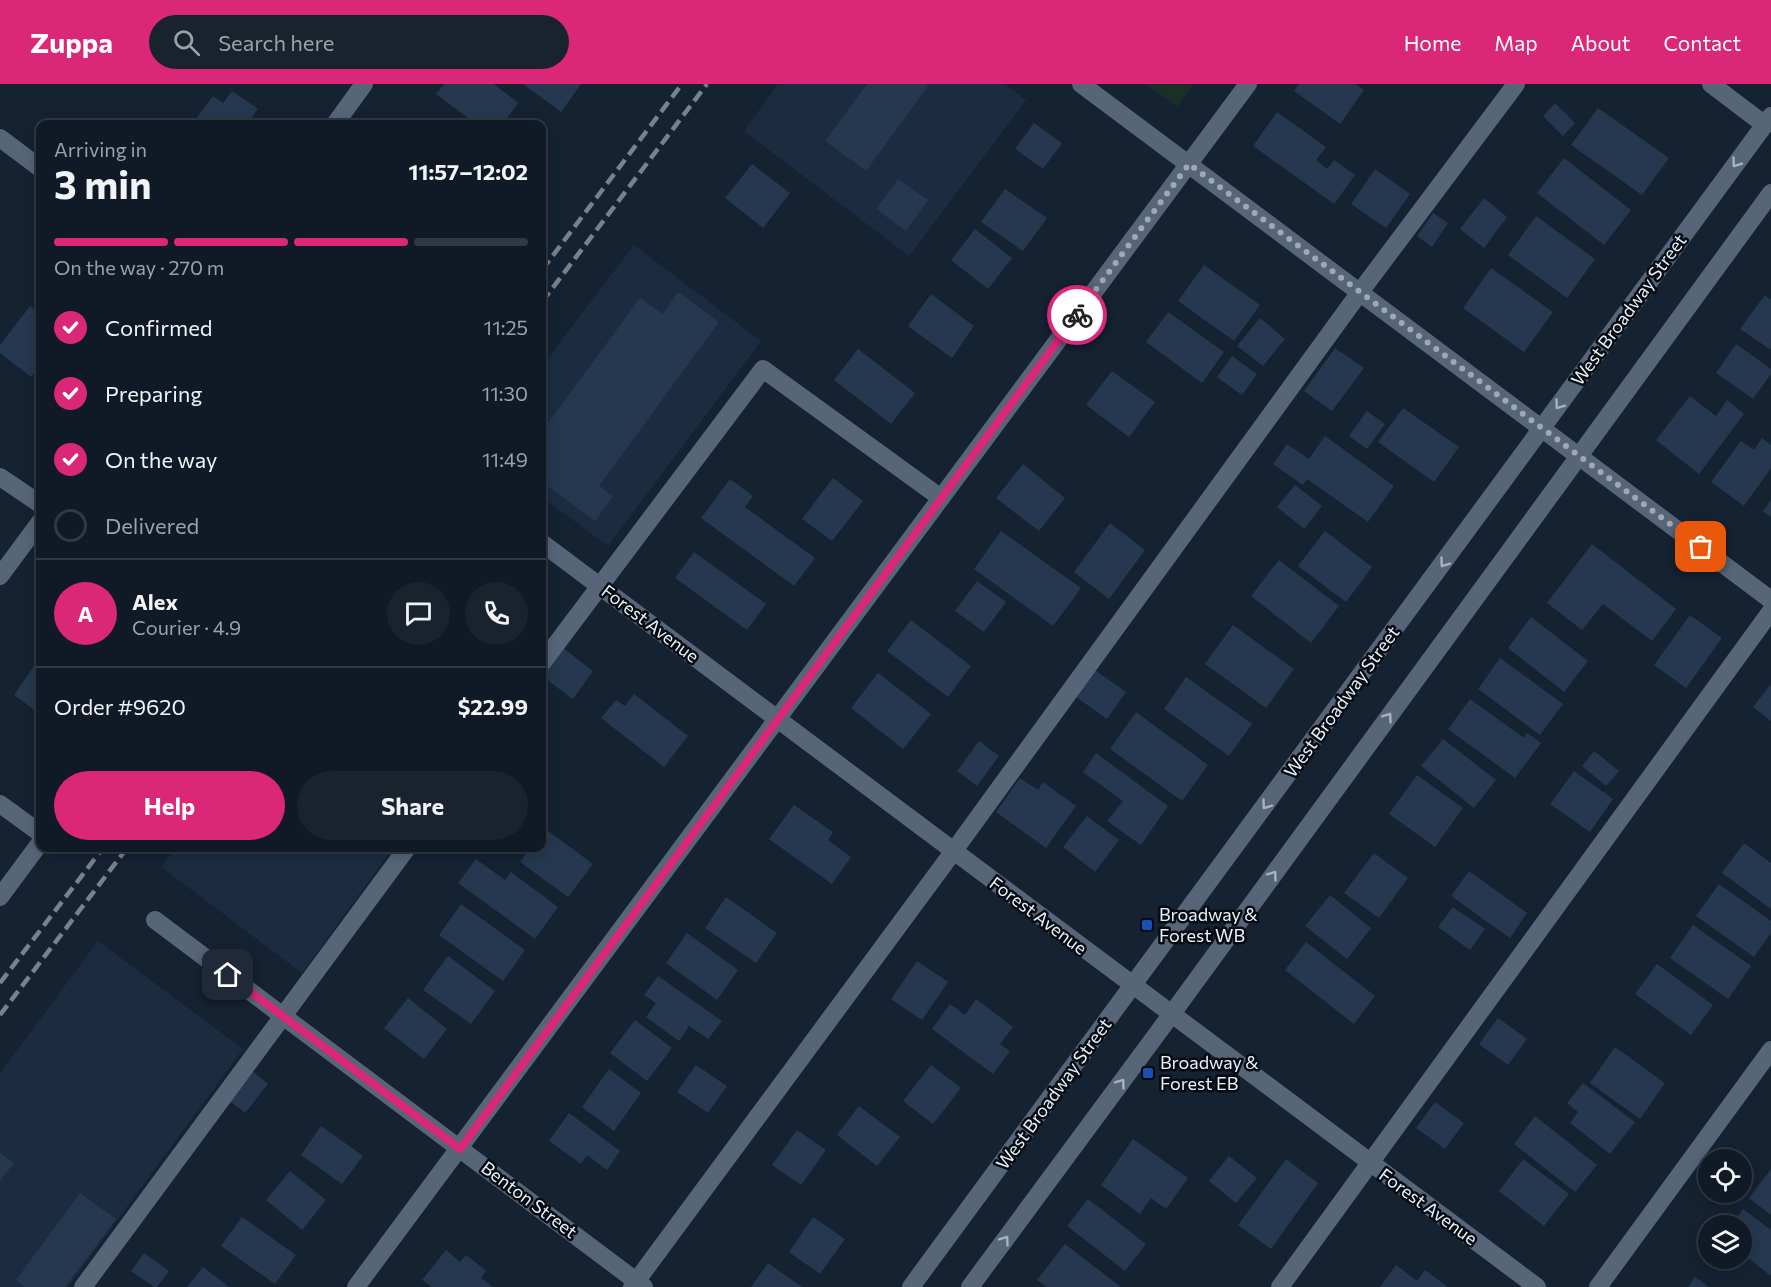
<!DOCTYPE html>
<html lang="en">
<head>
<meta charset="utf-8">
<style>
  :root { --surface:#101a26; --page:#19232e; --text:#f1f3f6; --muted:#9ca1a7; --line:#303843; --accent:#db2777 }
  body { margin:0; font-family:Commissioner,sans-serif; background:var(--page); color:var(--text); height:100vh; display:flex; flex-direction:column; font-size:22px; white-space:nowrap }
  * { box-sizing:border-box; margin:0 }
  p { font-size:20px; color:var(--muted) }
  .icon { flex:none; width:33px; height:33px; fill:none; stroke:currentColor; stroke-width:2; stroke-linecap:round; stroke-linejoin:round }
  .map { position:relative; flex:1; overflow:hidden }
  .panel { position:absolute; left:36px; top:36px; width:510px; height:732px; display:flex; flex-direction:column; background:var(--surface); border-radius:12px; box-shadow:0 3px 15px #0003,0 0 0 2px var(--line) }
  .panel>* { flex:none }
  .buttons { position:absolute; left:1698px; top:1065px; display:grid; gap:12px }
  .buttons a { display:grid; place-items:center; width:54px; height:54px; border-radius:50%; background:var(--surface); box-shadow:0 3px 15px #0003,0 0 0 2px var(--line); font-size:30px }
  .pin { position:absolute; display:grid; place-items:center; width:51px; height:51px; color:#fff; margin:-26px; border-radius:12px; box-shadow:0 3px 9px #0006 }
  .courier { position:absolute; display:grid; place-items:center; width:60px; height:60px; margin:-30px; border:4px solid #db2777; border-radius:50%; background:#fff; color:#222; box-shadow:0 2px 8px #0007 }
  .headline em { font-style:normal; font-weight:700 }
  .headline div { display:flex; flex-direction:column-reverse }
  .headline { display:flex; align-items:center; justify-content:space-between; height:102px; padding:0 18px }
  h1 { font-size:39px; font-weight:700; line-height:45px }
  .bar { display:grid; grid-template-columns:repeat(4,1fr); gap:9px 6px; align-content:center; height:72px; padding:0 18px }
  .bar i { height:8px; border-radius:4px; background:var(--line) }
  .bar .on { background:var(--accent) }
  .bar p { grid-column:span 4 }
  .line { display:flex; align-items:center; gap:15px; padding:0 18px; border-top:2px solid var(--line) }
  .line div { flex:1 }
  .round { display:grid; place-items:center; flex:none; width:63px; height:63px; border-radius:32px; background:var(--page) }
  ol { padding:0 18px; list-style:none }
  li { display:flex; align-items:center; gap:18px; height:66px }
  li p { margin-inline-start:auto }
  li .icon { padding:6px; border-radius:50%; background:var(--accent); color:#fff; stroke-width:4 }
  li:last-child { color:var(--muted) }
  li i { width:33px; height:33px; border:3px solid var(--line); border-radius:50% }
  .primary-button { display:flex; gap:12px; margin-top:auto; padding:12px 18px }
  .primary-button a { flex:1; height:69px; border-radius:36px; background:var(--accent); color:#fff; font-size:24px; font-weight:700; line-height:69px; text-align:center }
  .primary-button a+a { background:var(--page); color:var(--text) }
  header { display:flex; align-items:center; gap:36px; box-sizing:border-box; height:84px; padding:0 30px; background:var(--accent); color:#fff }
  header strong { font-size:28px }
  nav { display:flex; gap:33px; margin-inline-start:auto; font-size:21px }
  .search { width:420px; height:54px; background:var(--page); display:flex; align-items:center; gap:15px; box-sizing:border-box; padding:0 21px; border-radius:33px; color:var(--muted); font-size:22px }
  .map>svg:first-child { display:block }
  .built { fill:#1b2c41 }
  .green { fill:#1a3026 }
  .building { fill:#25384f }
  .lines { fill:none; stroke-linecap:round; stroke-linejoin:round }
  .service { stroke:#566578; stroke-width:18 }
  .minor { stroke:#566578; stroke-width:18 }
  .rail { stroke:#76828f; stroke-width:4.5; stroke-dasharray:12 6; stroke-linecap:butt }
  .oneway { stroke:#a7b3c1 }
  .done { stroke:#9fa9b6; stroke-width:6; stroke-dasharray:0 10.8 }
  .route { stroke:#db2777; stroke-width:8 }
  .transit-dot { fill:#1a4fb4; stroke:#060b12; stroke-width:2 }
  .labels { text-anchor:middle; stroke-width:5; stroke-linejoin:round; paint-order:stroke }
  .street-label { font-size:18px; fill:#e9f2fd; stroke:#060b12 }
  .poi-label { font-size:18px; fill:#e9f2fd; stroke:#060b12; text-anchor:start }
</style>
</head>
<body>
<header>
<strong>Zuppa</strong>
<div class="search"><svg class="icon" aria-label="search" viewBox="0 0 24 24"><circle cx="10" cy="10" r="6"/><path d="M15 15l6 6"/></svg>Search here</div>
<nav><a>Home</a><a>Map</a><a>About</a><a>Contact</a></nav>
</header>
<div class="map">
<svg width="1771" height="1203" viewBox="0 0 1771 1203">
  <rect width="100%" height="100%" fill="#152232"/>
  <path class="built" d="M 778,0 L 1005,0 L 1026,16 L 909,172 L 744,47 Z
    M 634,161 L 761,257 L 608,462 L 542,413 L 542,282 Z
    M 176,764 L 393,764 L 302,889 L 161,783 Z
    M 98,857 L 243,965 L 68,1203 L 0,1203 L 0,989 Z"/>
  <path class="green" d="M 1146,0 L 1194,0 L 1177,23 Z"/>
  <path class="building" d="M 444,0 L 494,0 L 518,19 L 505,37 L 510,40 L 476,40 L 436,10 Z
    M 523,0 L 581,0 L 561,28 Z
    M 867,0 L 926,0 L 928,2 L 866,87 L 825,57 Z
    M 1299,0 L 1355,0 L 1364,6 L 1340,40 L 1294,7 Z
    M 232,7 L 258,25 L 247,40 L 192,40 L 213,12 L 223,19 Z
    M 1555,19 L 1575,39 L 1563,52 L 1543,32 Z
    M 1598,24 L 1669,74 L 1642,111 L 1571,61 Z
    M 1277,28 L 1326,63 L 1316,76 L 1327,85 L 1334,76 L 1355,91 L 1334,120 L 1253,62 Z
    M 1034,39 L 1062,59 L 1043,85 L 1015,65 Z
    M 1564,74 L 1631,126 L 1604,161 L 1537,109 Z
    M 752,80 L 790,109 L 763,144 L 725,114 Z
    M 1375,85 L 1410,110 L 1386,144 L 1351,120 Z
    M 898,95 L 928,116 L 906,147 L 876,125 Z
    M 1005,105 L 1047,134 L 1023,167 L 981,138 Z
    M 1484,114 L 1507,133 L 1484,164 L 1460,145 Z
    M 1433,129 L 1448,139 L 1432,163 L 1417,152 Z
    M 1536,132 L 1595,175 L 1567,214 L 1508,171 Z
    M 975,145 L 1012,174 L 988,205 L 951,176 Z
    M 1204,181 L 1260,221 L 1234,257 L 1178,217 Z
    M 1491,184 L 1553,228 L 1524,268 L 1463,224 Z
    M 678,208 L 719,238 L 599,402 L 613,412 L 595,437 L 542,398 L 542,347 L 640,214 L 663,230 Z
    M 931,210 L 974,242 L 952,274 L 908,242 Z
    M 1765,211 L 1771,216 L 1771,266 L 1740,245 Z
    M 30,222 L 40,230 L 40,281 L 31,293 L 0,269 L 0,261 Z
    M 1168,228 L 1224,268 L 1202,299 L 1146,258 Z
    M 1260,234 L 1285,255 L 1263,282 L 1237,262 Z
    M 1736,260 L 1771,285 L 1771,290 L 1753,315 L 1716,289 Z
    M 1335,264 L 1364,284 L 1332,327 L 1304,307 Z
    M 858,265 L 915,309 L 891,340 L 834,296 Z
    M 1232,272 L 1257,290 L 1242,311 L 1217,293 Z
    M 1112,287 L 1155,318 L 1129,353 L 1086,321 Z
    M 1690,312 L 1716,332 L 1727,316 L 1744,330 L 1699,390 L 1656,356 Z
    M 1403,324 L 1459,363 L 1434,398 L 1378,358 Z
    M 1367,327 L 1385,340 L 1367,365 L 1349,352 Z
    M 1325,352 L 1394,402 L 1368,438 L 1307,395 L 1303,401 L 1273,380 L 1287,360 L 1309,375 Z
    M 1762,354 L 1771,361 L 1771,384 L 1744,422 L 1711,398 L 1741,357 L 1754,366 Z
    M 1023,380 L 1065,414 L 1039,447 L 996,414 Z
    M 833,394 L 863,417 L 832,457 L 802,435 Z
    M 730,395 L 753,412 L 745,423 L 815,474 L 794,502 L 701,434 Z
    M 1295,401 L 1322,422 L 1304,445 L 1277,423 Z
    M 1771,416 L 1771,433 L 1763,427 Z
    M 1110,439 L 1145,466 L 1109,515 L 1074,488 Z
    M 1001,447 L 1081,504 L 1053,542 L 974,485 Z
    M 1325,447 L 1372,483 L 1346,518 L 1298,482 Z
    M 1592,460 L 1676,525 L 1652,557 L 1603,520 L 1582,546 L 1547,519 Z
    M 694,468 L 766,520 L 747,546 L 675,494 Z
    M 1279,476 L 1339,522 L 1311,559 L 1251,512 Z
    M 977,497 L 1006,518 L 984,548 L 955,527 Z
    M 1690,531 L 1722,554 L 1686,604 L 1654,581 Z
    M 1531,533 L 1588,577 L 1564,608 L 1508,564 Z
    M 911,536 L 971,582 L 948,613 L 887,567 Z
    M 1233,541 L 1294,585 L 1266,624 L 1205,580 Z
    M 563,564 L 593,587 L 573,615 L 543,593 Z
    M 40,573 L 40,630 L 14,611 Z
    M 1500,574 L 1563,620 L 1540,651 L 1478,605 Z
    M 1095,586 L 1126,608 L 1107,635 L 1076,613 Z
    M 878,589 L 931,630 L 903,665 L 851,624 Z
    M 1186,593 L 1252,640 L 1229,672 L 1164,625 Z
    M 1771,600 L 1771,637 L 1753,623 Z
    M 634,610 L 688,652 L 664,683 L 601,634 L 616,616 L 625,622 Z
    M 1470,615 L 1524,654 L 1527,649 L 1541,659 L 1515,694 L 1448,645 Z
    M 1136,628 L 1208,681 L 1182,717 L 1110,665 Z
    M 1443,655 L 1496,696 L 1474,724 L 1421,682 Z
    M 979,657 L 999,672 L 977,702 L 957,687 Z
    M 1594,667 L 1619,687 L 1606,702 L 1582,682 Z
    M 1096,669 L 1168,722 L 1141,761 L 1107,737 L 1123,717 L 1083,688 Z
    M 1574,687 L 1613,715 L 1590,748 L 1550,720 Z
    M 1417,691 L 1463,724 L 1435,763 L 1389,730 Z
    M 1020,694 L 1038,706 L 1043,698 L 1076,722 L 1046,764 L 996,728 Z
    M 794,721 L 833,748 L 828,756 L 851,773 L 832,800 L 769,755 Z
    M 1087,732 L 1119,756 L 1095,788 L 1063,763 Z
    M 544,744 L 593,780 L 568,813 L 520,778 L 530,764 L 542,764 L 542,748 Z
    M 1744,759 L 1771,779 L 1771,825 L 1722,789 Z
    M 1374,769 L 1408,794 L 1379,834 L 1344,809 Z
    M 476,775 L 505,796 L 511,788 L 558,823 L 535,855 L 458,799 Z
    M 1469,787 L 1527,829 L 1510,854 L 1451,812 Z
    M 1719,800 L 1771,837 L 1771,849 L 1754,873 L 1696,832 Z
    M 1330,811 L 1371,844 L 1347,875 L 1305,842 Z
    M 726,813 L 777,849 L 756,879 L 705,844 Z
    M 461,820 L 525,866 L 503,897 L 439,851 Z
    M 1453,823 L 1485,845 L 1470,866 L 1438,843 Z
    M 1693,841 L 1751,882 L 1728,915 L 1670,874 Z
    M 687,849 L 738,886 L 717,916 L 666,879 Z
    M 1306,858 L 1375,912 L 1354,940 L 1285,886 Z
    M 448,872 L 495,907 L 471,940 L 423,906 Z
    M 917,877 L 948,898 L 922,936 L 891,915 Z
    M 1657,880 L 1713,921 L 1691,951 L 1635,910 Z
    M 658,892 L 722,937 L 708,955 L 689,942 L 679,957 L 646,933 L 656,919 L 644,911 Z
    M 408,914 L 447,945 L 424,975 L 384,944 Z
    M 976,915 L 1013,943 L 1000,960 L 1010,967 L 993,990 L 932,945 L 950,920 L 965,931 Z
    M 1498,934 L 1527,955 L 1508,981 L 1479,960 Z
    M 635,936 L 672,964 L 647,997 L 610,969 Z
    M 1615,963 L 1665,999 L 1640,1035 L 1590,999 Z
    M 696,981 L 727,1002 L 708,1029 L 677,1008 Z
    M 931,981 L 961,1004 L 933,1040 L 903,1017 Z
    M 609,985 L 641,1009 L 614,1047 L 582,1023 Z
    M 251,986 L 268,1000 L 245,1029 L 227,1015 Z
    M 1583,999 L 1635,1038 L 1610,1070 L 1570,1039 L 1578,1028 L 1567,1019 Z
    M 1435,1018 L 1464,1039 L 1445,1065 L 1416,1044 Z
    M 859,1022 L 900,1053 L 877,1082 L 837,1051 Z
    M 569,1029 L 620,1067 L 607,1086 L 587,1071 L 581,1080 L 549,1057 Z
    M 1535,1032 L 1597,1081 L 1575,1108 L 1514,1060 Z
    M 321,1042 L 363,1072 L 342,1100 L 301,1071 Z
    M 797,1046 L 826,1066 L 801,1101 L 772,1081 Z
    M 1133,1055 L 1188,1094 L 1166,1125 L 1151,1114 L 1140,1130 L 1101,1101 Z
    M 0,1069 L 14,1079 L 0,1097 Z
    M 1229,1072 L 1257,1094 L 1236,1119 L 1209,1097 Z
    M 1286,1075 L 1318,1099 L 1271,1165 L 1238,1141 Z
    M 1523,1075 L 1569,1110 L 1544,1142 L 1499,1107 Z
    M 1771,1085 L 1771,1131 L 1749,1114 Z
    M 290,1087 L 326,1116 L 302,1146 L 266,1116 Z
    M 80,1109 L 116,1135 L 65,1203 L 25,1203 L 16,1196 Z
    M 1088,1115 L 1146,1160 L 1125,1187 L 1067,1142 Z
    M 1743,1125 L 1771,1146 L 1771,1192 L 1742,1169 L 1742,1142 L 1731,1142 Z
    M 242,1133 L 296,1171 L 275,1200 L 221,1162 Z
    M 813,1133 L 845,1155 L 820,1190 L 789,1168 Z
    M 1065,1160 L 1121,1203 L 1047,1203 L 1037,1196 Z
    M 446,1166 L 460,1178 L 466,1171 L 486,1187 L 481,1194 L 493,1203 L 432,1203 L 422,1196 Z
    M 144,1169 L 169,1187 L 157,1203 L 154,1203 L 131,1187 Z
    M 768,1179 L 802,1203 L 751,1203 Z
    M 1396,1181 L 1417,1197 L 1425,1186 L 1448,1203 L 1380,1203 Z
    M 203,1183 L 229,1203 L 187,1203 Z
    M 1695,1193 L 1709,1203 L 1688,1203 Z"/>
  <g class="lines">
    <path class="service" d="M 1711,0 L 1765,41
      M 0,393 L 40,420
      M 542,579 L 763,285 L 941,414
      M 0,813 L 40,759
      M 83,1203 L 407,764
      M 632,1203 L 953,768 L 1360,208 L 1516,0
      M 1280,1203 L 1771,527"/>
    <path class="minor" d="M 1081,0 L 1771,516
      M 335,40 L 364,0
      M 0,54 L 40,84
      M 542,459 L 1537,1203
      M 0,492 L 40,438
      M 0,720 L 40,749
      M 155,836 L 644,1203
      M 356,1203 L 1248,0
      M 911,1203 L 1771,32
      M 970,1203 L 1171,931 L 1771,109
      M 1598,1203 L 1771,966"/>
    <path class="rail" d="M 542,186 L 682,0
      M 542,218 L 707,0
      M 0,899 L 103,764
      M 0,931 L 127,764"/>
  </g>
  <defs><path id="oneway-chevron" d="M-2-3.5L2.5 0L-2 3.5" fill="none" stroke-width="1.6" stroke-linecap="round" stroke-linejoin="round" transform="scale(1.5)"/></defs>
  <g class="oneway">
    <use href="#oneway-chevron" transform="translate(1736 79) rotate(126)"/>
    <use href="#oneway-chevron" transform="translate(1559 321) rotate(126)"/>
    <use href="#oneway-chevron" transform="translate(1444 479) rotate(126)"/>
    <use href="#oneway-chevron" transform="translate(1388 633) rotate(-54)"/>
    <use href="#oneway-chevron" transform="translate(1266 721) rotate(126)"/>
    <use href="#oneway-chevron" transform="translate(1273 791) rotate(-54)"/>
    <use href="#oneway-chevron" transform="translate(1121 999) rotate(-54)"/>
    <use href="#oneway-chevron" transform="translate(1005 1156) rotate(-54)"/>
  </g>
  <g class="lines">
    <path class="done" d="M 1077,231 L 1189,80 L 1701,463"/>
    <path class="route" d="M 228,891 L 460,1065 L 1077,231"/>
  </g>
  <g class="transit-dot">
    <rect x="1141" y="835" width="12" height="12" rx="3"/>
    <rect x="1142" y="983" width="12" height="12" rx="3"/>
  </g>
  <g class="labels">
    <g class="street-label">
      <text transform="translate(1629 226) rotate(-54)" y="6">West Broadway Street</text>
      <text transform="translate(650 540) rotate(37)" y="6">Forest Avenue</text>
      <text transform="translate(1342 618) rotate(-54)" y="6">West Broadway Street</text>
      <text transform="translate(1038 832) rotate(37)" y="6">Forest Avenue</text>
      <text transform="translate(1054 1010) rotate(-54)" y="6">West Broadway Street</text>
      <text transform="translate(529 1116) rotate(37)" y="6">Benton Street</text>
      <text transform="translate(1428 1123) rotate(36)" y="6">Forest Avenue</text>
    </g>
    <g class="poi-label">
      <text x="1159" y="837">Broadway &amp;<tspan x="1159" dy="21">Forest WB</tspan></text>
      <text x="1160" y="985">Broadway &amp;<tspan x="1160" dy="21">Forest EB</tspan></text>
    </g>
  </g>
</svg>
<div class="buttons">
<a><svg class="icon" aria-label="locate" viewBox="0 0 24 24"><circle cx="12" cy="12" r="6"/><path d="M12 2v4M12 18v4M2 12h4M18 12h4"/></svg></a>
<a><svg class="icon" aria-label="layers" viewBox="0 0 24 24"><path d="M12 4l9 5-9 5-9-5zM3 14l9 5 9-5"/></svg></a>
</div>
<div class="pin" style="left:1701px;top:463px;background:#ea580c"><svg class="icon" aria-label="bag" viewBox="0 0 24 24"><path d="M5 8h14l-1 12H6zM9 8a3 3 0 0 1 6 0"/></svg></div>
<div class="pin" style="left:228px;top:891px;background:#1f2937"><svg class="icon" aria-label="home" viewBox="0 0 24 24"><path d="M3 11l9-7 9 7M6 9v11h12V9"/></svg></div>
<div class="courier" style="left:1077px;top:231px"><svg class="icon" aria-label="bike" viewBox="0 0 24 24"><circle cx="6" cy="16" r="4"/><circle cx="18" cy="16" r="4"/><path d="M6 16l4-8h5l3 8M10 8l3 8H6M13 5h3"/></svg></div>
<section class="panel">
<div class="headline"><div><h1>3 min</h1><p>Arriving in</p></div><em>11:57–12:02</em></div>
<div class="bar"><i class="on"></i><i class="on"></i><i class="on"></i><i></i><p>On the way · 270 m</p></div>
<ol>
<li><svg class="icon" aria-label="check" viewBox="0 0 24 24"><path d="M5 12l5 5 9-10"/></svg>Confirmed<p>11:25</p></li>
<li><svg class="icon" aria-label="check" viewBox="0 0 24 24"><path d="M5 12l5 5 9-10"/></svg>Preparing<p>11:30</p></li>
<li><svg class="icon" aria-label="check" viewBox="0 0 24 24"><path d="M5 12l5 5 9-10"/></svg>On the way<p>11:49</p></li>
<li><i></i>Delivered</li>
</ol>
<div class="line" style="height:108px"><b class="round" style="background:var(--accent);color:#fff">A</b><div><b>Alex</b><p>Courier · 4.9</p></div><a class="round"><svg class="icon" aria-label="chat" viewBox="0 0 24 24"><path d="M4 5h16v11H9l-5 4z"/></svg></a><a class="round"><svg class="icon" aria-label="phone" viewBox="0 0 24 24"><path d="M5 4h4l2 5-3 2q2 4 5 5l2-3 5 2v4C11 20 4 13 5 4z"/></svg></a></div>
<div class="line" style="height:78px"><div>Order #9620</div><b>$22.99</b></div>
<div class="primary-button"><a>Help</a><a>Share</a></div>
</section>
</div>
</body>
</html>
